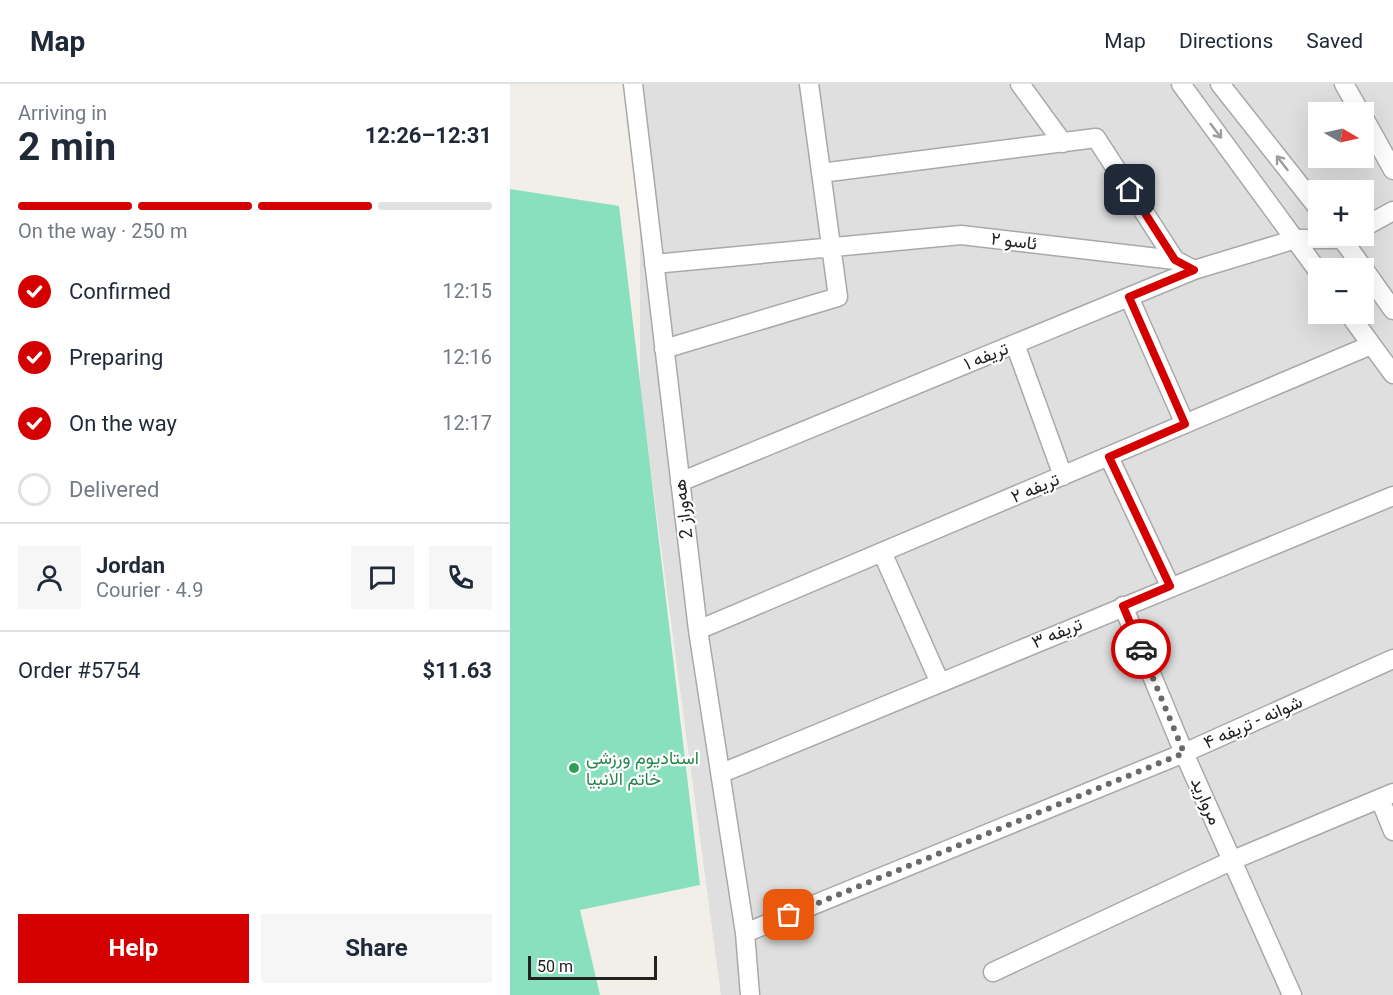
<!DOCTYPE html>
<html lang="en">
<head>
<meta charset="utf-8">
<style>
  :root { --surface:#fff; --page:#f6f6f7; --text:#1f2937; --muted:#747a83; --line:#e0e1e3; --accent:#d40000 }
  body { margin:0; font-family:Roboto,Vazirmatn,sans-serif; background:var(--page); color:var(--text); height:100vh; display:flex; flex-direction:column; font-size:22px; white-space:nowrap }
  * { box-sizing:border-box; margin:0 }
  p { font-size:20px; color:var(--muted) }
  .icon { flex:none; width:33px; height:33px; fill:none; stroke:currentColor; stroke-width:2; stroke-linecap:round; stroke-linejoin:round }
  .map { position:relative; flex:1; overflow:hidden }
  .details { display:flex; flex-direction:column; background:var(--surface); width:510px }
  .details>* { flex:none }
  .needle { width:39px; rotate:99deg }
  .buttons { position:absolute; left:798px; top:18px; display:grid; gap:12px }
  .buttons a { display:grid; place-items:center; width:66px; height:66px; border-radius:0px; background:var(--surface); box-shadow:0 6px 24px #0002; font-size:30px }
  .scale { position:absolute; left:18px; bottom:15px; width:129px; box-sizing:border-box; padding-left:6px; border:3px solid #222; border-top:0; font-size:16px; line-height:21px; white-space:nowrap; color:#222; -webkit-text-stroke:4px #fff; paint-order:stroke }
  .pin { position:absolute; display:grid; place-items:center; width:51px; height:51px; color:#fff; margin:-26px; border-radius:12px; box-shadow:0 3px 9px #0006 }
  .courier { position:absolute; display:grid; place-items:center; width:60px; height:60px; margin:-30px; border:4px solid #d40000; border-radius:50%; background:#fff; color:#222; box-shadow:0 2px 8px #0007 }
  .summary em { font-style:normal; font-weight:700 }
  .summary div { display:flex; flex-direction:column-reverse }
  .summary { display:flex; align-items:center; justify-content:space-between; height:102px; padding:0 18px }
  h1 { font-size:39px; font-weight:700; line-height:45px }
  .bar { display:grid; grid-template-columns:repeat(4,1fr); gap:9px 6px; align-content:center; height:72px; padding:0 18px }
  .bar i { height:8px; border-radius:4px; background:var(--line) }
  .bar .selected { background:var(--accent) }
  .bar p { grid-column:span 4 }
  .line { display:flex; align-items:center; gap:15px; padding:0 18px; border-top:2px solid var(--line) }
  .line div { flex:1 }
  .round { display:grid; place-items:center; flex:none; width:63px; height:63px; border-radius:0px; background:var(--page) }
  ol { padding:0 18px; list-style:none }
  li { display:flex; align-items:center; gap:18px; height:66px }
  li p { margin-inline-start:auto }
  li .icon { padding:6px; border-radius:50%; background:var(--accent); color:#fff; stroke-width:4 }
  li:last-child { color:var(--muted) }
  li i { width:33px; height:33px; border:3px solid var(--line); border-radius:50% }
  .cta { display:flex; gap:12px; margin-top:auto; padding:12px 18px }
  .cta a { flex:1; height:69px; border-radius:0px; background:var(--accent); color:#fff; font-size:24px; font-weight:700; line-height:69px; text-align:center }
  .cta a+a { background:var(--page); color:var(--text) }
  header { display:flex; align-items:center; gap:36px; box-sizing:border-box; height:84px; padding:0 30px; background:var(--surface); border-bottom:2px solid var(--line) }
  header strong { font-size:28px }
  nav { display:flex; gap:33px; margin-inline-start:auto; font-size:21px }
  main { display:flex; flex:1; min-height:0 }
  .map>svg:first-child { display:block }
  .residential { fill:#e0dfdf; fill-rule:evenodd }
  .pitch { fill:#88e0be }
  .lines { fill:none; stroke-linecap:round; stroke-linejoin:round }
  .minor-casing { stroke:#a9a9a9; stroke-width:21 }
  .minor { stroke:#fff; stroke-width:18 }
  .oneway { stroke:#9c9c9c }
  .done { stroke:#6b6a68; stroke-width:6; stroke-dasharray:0 10.8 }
  .route { stroke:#d40000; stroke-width:8 }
  .leisure-dot { fill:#2e9e5b; stroke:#fff; stroke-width:2 }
  .labels { text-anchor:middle; stroke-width:4.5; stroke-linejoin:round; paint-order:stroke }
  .street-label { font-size:18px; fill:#222; stroke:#fff }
  .leisure-label { font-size:18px; fill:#27864d; stroke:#fff; text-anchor:start }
</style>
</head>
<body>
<header>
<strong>Map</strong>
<nav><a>Map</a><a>Directions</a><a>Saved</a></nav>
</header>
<main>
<section class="details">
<div class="summary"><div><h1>2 min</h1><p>Arriving in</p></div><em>12:26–12:31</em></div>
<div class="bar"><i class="selected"></i><i class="selected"></i><i class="selected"></i><i></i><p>On the way · 250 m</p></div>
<ol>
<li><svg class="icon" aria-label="check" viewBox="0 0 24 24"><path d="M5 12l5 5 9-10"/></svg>Confirmed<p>12:15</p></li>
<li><svg class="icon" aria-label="check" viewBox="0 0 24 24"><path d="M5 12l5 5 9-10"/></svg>Preparing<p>12:16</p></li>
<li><svg class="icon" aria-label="check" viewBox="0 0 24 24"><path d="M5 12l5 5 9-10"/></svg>On the way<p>12:17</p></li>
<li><i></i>Delivered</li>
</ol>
<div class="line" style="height:108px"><a class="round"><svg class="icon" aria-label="person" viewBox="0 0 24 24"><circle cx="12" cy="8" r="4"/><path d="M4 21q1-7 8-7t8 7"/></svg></a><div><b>Jordan</b><p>Courier · 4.9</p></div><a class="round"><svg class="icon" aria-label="chat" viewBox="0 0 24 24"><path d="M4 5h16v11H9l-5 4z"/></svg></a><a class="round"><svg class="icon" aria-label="phone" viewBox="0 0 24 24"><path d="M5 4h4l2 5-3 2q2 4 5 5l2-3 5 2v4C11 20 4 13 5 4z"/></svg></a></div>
<div class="line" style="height:78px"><div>Order #5754</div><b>$11.63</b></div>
<div class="cta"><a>Help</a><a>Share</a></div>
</section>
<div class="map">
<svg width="883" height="911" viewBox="0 0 883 911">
  <rect width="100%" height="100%" fill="#f2efe9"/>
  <path class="residential" d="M 130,0 L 883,0 L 883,911 L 211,911 L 130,306 ZM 808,28 L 854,28 L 854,74 L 808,74 ZM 808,106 L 854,106 L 854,152 L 808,152 ZM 808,184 L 854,184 L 854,230 L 808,230 Z"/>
  <path class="pitch" d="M 0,105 L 109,122 L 190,801 L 70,826 L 90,911 L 0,911 Z"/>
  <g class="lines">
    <g class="minor-casing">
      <path id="minor" d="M 123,0 L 188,546 L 235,849 L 240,911
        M 510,0 L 553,59
        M 671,0 L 808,187
        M 710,0 L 808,124
        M 834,0 L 850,28
        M 854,34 L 883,86
        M 311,89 L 586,54 L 665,176
        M 854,143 L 883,127
        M 830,152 L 853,184
        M 144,180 L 451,151 L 665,176 L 684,186
        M 854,185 L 883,226
        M 619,213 L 675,340
        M 839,230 L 883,290
        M 505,260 L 553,392
        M 154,265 L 328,213 L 299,0
        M 599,373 L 660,502
        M 170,398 L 684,186 L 786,155 L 832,155 L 838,152
        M 372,468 L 430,599
        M 613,522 L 674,669 L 782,911
        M 188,546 L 861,261
        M 212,689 L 883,412
        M 870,715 L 883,747
        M 235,849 L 674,669 L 883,575
        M 483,888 L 723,776 L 883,709"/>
    </g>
    <use href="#minor" class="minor"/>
  </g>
  <defs><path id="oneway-shaft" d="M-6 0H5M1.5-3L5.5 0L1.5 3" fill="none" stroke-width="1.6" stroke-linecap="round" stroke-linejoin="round" transform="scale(1.5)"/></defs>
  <g class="oneway">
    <use href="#oneway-shaft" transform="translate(706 47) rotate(53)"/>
    <use href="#oneway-shaft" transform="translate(772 79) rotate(-128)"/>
  </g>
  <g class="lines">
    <path class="done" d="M 279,831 L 674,669 L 631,565"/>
    <path class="route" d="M 620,106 L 665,176 L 684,186 L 619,213 L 675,340 L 599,373 L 660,502 L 613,522 L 631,565"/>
  </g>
  <circle class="leisure-dot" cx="64" cy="684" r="6"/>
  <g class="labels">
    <g class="street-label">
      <text transform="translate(504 157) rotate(7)" y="6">ئاسو ۲</text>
      <text transform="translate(476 272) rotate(-22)" y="6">تریفه ۱</text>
      <text transform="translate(525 404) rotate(-23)" y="6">تریفه ۲</text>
      <text transform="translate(173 425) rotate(-97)" y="6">هەوراز 2</text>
      <text transform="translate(547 549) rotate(-23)" y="6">تریفه ۳</text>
      <text transform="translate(743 638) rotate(-24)" y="6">شوانه - تریفه ۴</text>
      <text transform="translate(696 717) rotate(66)" y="6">مروارید</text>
    </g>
    <g class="leisure-label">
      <text x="76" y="680">استادیوم ورزشی<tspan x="76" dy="21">خاتم الانبیا</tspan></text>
    </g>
  </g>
</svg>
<div class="buttons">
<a><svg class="needle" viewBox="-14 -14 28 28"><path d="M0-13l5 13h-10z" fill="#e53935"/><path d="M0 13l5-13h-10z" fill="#747a83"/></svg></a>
<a>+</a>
<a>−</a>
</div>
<div class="scale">50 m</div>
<div class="pin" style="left:279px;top:831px;background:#ea580c"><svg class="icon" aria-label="bag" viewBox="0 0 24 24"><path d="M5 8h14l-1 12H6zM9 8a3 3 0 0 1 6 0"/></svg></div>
<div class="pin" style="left:620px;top:106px;background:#1f2937"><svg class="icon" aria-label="home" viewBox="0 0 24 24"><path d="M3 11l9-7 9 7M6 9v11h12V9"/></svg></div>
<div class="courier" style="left:631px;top:565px"><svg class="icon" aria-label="car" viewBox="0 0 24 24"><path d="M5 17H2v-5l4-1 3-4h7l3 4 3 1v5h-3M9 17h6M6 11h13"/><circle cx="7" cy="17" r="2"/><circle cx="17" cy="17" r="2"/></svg></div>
</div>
</main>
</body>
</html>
